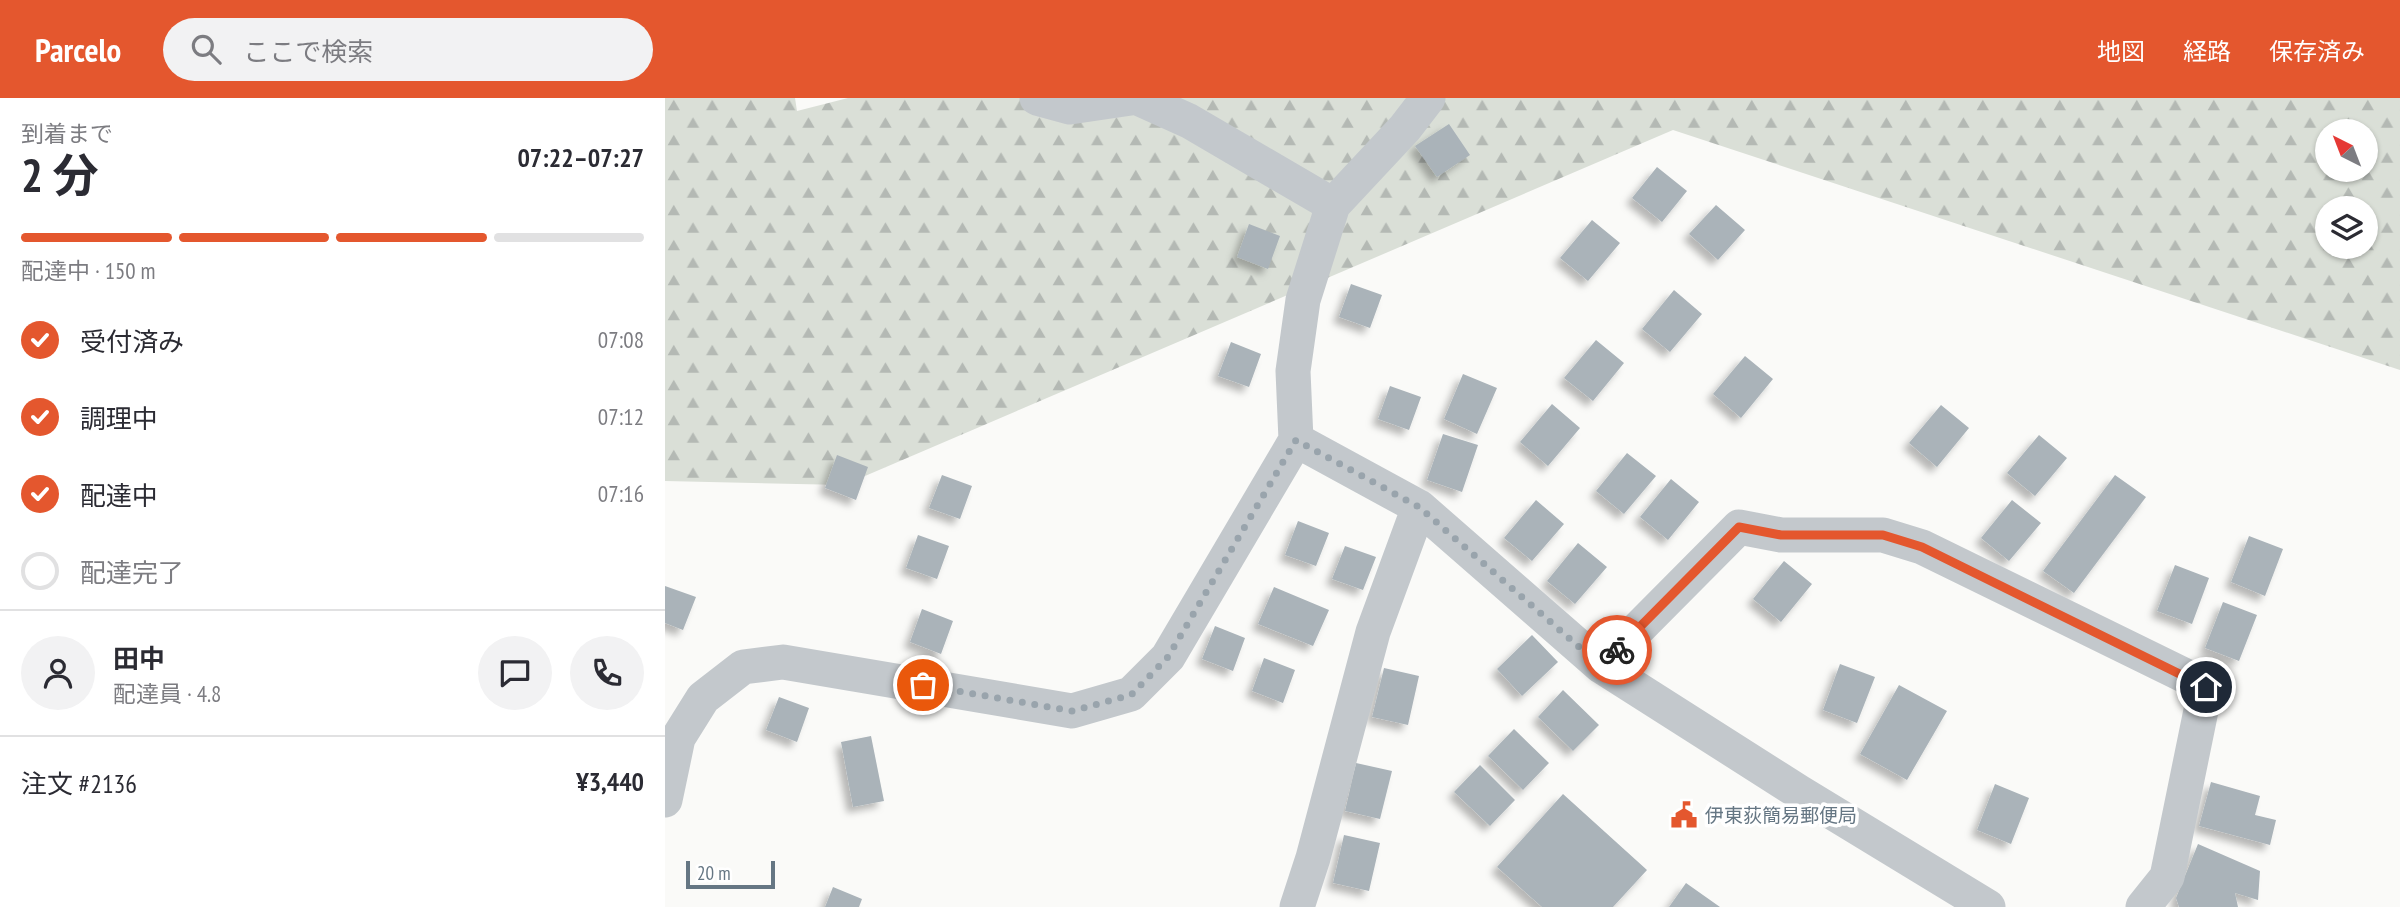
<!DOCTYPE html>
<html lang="ja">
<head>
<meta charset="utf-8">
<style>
  :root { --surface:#fff; --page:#f2f2f3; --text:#2b2b33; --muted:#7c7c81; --line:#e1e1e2; --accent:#e4572e }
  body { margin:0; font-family:"PT Sans Narrow","Noto Sans JP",sans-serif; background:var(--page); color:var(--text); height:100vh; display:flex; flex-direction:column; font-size:26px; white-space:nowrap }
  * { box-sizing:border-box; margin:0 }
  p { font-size:23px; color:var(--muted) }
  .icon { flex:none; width:38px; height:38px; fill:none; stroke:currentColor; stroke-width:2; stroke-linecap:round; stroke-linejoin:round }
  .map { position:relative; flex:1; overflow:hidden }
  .side { display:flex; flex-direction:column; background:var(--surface); width:665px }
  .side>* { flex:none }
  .needle { width:46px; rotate:318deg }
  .fabs { position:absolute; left:1650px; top:21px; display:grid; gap:14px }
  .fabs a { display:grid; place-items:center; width:63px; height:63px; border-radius:50%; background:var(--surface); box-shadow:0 2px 5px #0004; font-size:35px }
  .scale { position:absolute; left:21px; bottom:18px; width:89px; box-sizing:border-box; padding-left:7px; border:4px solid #657683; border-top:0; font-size:19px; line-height:24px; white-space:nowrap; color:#657683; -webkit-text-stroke:5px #fff; paint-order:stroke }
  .pin { position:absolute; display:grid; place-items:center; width:60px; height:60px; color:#fff; margin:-30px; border:4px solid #fff; border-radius:50%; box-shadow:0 2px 7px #0007 }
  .courier { position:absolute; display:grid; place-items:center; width:70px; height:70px; margin:-35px; border:5px solid #e4572e; border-radius:50%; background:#fff; color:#222; box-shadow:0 2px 9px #0007 }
  .summary em { font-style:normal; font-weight:700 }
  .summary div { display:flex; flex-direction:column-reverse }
  .summary { display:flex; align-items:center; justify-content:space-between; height:119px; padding:0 21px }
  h1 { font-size:46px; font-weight:700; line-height:52px }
  .bar { display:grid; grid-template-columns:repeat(4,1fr); gap:10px 7px; align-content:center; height:84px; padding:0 21px }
  .bar i { height:9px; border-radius:5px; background:var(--line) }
  .bar .current { background:var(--accent) }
  .bar p { grid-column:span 4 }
  .line { display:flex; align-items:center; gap:18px; padding:0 21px; border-top:2px solid var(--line) }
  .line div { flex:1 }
  .round { display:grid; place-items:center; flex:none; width:74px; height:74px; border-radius:37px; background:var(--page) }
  ol { padding:0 21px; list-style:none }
  li { display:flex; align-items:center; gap:21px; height:77px }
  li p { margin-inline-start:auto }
  li .icon { padding:7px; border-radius:50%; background:var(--accent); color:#fff; stroke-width:4 }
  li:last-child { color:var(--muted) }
  li i { width:38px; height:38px; border:4px solid var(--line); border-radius:50% }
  header { display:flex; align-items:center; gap:42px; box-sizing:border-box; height:98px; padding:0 35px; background:var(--accent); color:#fff }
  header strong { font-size:33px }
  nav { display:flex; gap:38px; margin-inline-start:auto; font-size:24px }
  .search { width:490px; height:63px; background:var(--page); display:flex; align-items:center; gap:18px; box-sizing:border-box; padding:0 24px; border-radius:38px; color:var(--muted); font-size:26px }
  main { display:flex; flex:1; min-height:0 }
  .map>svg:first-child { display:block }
  .forest { fill:url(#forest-firs); fill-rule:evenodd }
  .building { fill:#aab3b9; filter:url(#shadow) }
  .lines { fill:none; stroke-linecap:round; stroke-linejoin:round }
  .minor { stroke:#c3c8cc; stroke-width:35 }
  .done { stroke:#99a4ac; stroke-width:7; stroke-dasharray:0 12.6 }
  .route { stroke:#e4572e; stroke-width:9 }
  .labels { text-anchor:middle; stroke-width:7; stroke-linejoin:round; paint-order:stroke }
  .poi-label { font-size:19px; fill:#657683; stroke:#fff; text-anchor:start }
</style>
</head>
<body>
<header>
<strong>Parcelo</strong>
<div class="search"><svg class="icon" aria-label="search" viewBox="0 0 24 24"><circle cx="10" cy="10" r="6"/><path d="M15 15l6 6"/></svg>ここで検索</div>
<nav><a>地図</a><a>経路</a><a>保存済み</a></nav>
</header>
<main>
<section class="side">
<div class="summary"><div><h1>2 分</h1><p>到着まで</p></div><em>07:22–07:27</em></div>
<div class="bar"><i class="current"></i><i class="current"></i><i class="current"></i><i></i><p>配達中 · 150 m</p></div>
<ol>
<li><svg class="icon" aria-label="check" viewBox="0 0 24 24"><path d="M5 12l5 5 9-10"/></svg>受付済み<p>07:08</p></li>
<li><svg class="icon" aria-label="check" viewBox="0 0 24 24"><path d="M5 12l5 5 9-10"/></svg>調理中<p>07:12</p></li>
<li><svg class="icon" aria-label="check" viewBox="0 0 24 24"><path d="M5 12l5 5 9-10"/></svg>配達中<p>07:16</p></li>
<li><i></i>配達完了</li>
</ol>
<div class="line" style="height:126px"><a class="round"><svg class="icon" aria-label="person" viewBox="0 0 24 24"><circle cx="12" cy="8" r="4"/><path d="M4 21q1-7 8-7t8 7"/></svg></a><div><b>田中</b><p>配達員 · 4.8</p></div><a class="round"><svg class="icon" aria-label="chat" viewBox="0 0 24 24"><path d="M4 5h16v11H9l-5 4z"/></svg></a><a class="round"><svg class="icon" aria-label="phone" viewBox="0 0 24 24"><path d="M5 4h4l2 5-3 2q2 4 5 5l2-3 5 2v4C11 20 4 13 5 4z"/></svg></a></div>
<div class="line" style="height:91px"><div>注文 #2136</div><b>¥3,440</b></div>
</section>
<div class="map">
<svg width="1735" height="809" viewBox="0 0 1735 809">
  <defs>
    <pattern id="forest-firs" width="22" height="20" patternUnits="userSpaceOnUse" patternTransform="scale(1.75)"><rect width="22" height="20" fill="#dadfd7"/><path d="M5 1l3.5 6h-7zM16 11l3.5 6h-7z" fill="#b4b9b4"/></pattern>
    <filter id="shadow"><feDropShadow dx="-6" dy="6" stdDeviation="3.5" flood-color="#0004"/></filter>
  </defs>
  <rect width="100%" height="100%" fill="#fafaf8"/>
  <path class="forest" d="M 0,0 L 130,0 L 132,13 L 183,0 L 1735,0 L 1735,272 L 1008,32 L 179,387 L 0,383 ZM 1662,33 L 1701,33 L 1701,72 L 1662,72 ZM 1662,110 L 1701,110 L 1701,149 L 1662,149 Z"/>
  <path class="building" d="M 784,26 L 805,57 L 772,79 L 750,48 Z
    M 992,69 L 1022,93 L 997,124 L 967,100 Z
    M 1051,107 L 1080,132 L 1053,162 L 1024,136 Z
    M 927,122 L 955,145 L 923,183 L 895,160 Z
    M 584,126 L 615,138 L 603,171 L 572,159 Z
    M 686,186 L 717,197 L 705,230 L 674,219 Z
    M 1009,192 L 1037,216 L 1005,254 L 977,231 Z
    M 931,242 L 959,265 L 928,303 L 899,280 Z
    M 566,244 L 596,256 L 584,289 L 553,278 Z
    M 1080,258 L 1108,281 L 1076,320 L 1048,296 Z
    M 798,276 L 832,290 L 812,336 L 779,321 Z
    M 725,288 L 756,299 L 744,332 L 713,321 Z
    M 887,306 L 915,330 L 883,368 L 855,344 Z
    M 1276,307 L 1304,330 L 1272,369 L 1244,345 Z
    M 778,336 L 813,347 L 797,394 L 762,382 Z
    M 1374,337 L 1402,360 L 1370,398 L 1342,375 Z
    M 962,355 L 991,378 L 959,416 L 931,393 Z
    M 172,357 L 203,369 L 191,402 L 160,390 Z
    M 277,377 L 307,388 L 295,421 L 264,410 Z
    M 1450,377 L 1481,399 L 1409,495 L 1378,473 Z
    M 1006,381 L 1034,404 L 1003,442 L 975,419 Z
    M 871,402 L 899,426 L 867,463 L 839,440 Z
    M 1347,402 L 1376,425 L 1344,463 L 1316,440 Z
    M 633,423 L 664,435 L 651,468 L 620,457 Z
    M 253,437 L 284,448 L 272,481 L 241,470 Z
    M 1584,438 L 1618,451 L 1600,498 L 1566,484 Z
    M 913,445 L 942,469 L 910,506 L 882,483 Z
    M 680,448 L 711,459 L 698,492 L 667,481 Z
    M 1119,463 L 1147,486 L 1116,524 L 1088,501 Z
    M 1510,467 L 1544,480 L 1527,526 L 1492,513 Z
    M 0,488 L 31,499 L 18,532 L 0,525 Z
    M 609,489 L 664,512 L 648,548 L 593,526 Z
    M 1558,504 L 1592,517 L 1574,563 L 1540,550 Z
    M 257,511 L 288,523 L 276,556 L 245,544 Z
    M 550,528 L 580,540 L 568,573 L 537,561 Z
    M 867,537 L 893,564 L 857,598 L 832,571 Z
    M 599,560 L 630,572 L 618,605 L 587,593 Z
    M 1175,566 L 1210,579 L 1192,625 L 1158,612 Z
    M 719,570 L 754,578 L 743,627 L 707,619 Z
    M 1234,587 L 1282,613 L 1242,682 L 1195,656 Z
    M 898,592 L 934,627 L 908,653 L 873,619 Z
    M 114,599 L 144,610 L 132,644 L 101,632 Z
    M 849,631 L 884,665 L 858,692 L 823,658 Z
    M 206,638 L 219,703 L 188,709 L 176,644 Z
    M 691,665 L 727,673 L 715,721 L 680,713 Z
    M 815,667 L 850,702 L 825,728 L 789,694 Z
    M 1546,684 L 1595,698 L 1590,717 L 1611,722 L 1605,747 L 1534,728 Z
    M 1330,686 L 1364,700 L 1346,746 L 1312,732 Z
    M 898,696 L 982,772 L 948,809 L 877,809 L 832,769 Z
    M 679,737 L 715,745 L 704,793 L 668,785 Z
    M 1533,746 L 1595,773 L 1593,802 L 1570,795 L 1573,809 L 1514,809 L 1511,800 Z
    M 1021,785 L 1055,809 L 1004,809 Z
    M 168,789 L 197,801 L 194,809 L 160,809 Z"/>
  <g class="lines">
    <path class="minor" d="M 372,0 L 405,9 L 466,0
      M 473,0 L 524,23 L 668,107
      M 631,342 L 754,409 L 936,568 L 1134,694 L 1323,809
      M 936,568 L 1074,429 L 1116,437 L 1218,437 L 1257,449 L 1541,588 L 1502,779 L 1478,809
      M 0,702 L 13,640 L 38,600 L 78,569 L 118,564 L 407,613 L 466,596 L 503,559 L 631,342 L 628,273 L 638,202 L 668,107 L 740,30 L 763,0
      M 632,809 L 648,760 L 708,534 L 754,409"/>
  </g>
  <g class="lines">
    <path class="done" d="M 258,587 L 407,613 L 466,597 L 503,559 L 631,342 L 754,409 L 936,568 L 952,552"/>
    <path class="route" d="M 952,552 L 1074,429 L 1116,437 L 1218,437 L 1257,449 L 1541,589"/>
  </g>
  <defs>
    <g id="civic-bare" transform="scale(2.1)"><path d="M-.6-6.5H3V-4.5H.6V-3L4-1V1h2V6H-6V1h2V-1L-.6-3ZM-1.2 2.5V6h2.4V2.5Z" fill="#e4572e" stroke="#fff" stroke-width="2.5" paint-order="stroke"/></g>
  </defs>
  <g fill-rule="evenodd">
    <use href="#civic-bare" x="1019" y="717"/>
  </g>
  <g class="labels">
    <g class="poi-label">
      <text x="1040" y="724">伊東荻簡易郵便局</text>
    </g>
  </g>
</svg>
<div class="fabs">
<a><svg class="needle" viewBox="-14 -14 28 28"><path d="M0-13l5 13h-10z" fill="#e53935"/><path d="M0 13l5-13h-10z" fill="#7c7c81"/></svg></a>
<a><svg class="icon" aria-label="layers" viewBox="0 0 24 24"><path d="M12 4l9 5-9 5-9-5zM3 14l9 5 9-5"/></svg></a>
</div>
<div class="scale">20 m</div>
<div class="pin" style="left:258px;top:587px;background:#ea580c"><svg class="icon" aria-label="bag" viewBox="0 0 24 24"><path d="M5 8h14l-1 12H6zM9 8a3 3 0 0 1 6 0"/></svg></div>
<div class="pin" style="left:1541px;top:589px;background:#1f2937"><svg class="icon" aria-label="home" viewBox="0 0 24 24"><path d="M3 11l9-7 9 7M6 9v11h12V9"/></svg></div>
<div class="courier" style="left:952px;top:552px"><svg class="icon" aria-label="bike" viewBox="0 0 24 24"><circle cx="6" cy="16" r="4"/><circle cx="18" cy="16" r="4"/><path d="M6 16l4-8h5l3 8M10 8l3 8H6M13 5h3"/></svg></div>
</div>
</main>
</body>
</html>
